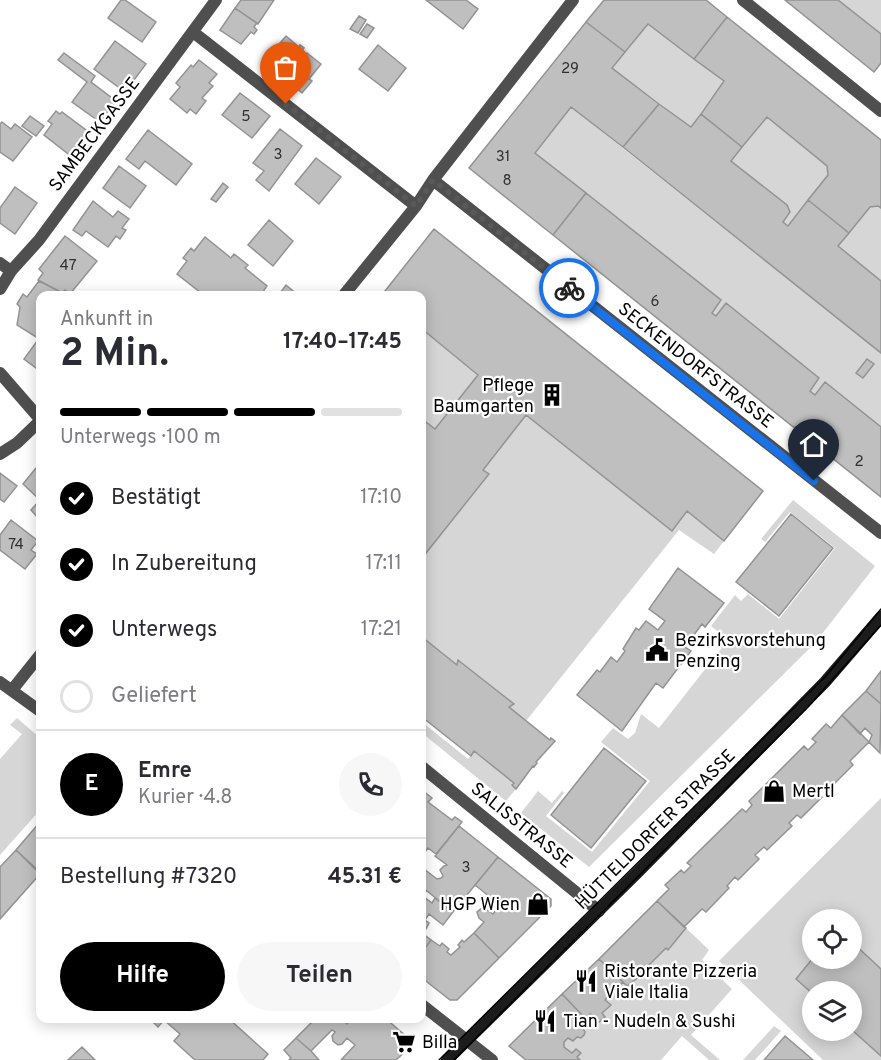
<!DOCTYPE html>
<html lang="de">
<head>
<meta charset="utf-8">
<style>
  :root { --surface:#fff; --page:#f7f7f7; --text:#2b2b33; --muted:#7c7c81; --line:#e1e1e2; --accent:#000 }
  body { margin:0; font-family:Overpass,sans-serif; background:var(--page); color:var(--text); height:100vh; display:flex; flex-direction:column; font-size:22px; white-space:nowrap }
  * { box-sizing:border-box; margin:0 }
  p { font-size:20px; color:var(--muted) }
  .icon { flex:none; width:33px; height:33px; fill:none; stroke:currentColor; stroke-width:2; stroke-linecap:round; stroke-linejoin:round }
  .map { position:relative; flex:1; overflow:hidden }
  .panel { position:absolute; left:36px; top:291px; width:390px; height:732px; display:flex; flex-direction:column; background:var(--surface); border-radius:12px; box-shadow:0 3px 15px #0003 }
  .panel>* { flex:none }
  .controls { position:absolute; left:802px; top:909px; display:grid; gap:12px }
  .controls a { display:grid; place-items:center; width:60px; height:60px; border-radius:50%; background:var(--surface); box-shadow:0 3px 15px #0003; font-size:30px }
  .pin { position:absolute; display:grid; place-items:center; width:51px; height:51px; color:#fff; margin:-62px -26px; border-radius:50% 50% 50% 0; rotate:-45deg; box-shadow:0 0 6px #0007 }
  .pin .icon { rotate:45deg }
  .courier { position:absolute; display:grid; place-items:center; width:60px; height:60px; margin:-30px; border:4px solid #1a73e8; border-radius:50%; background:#fff; color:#222; box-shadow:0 2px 8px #0007 }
  .summary em { font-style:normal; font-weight:700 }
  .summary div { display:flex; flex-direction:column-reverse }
  .summary { display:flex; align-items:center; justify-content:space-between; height:102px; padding:0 24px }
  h1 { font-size:39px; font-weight:700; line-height:45px }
  .bar { display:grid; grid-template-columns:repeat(4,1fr); gap:9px 6px; align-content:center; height:72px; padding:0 24px }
  .bar i { height:8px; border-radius:4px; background:var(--line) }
  .bar .on { background:var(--accent) }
  .bar p { grid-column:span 4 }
  .line { display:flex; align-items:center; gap:15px; padding:0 24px; border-top:2px solid var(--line) }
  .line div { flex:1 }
  .round { display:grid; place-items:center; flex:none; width:63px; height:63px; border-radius:32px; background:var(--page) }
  ol { padding:0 24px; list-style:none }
  li { display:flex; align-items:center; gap:18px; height:66px }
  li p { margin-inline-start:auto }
  li .icon { padding:6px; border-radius:50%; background:var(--accent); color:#fff; stroke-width:4 }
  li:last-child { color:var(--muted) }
  li i { width:33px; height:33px; border:3px solid var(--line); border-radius:50% }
  .action { display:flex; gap:12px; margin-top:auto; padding:12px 24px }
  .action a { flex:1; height:69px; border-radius:36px; background:var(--accent); color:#fff; font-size:24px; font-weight:700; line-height:69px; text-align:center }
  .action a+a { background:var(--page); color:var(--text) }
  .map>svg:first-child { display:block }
  .green { fill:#d6d6d6 }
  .building { fill:#bfbfbf; stroke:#939393; stroke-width:1.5 }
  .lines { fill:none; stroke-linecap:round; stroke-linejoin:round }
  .street { stroke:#4f4f4f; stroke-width:12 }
  .secondary { stroke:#1c1c1c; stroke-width:12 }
  .tram { stroke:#000; stroke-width:1.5 }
  .done { stroke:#595959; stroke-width:6; stroke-dasharray:0 10.8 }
  .route { stroke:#1a73e8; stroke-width:8 }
  .labels { text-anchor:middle; stroke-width:4.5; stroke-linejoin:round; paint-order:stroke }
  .number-label { font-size:15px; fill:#303030 }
  .street-label { font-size:18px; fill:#000; stroke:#fff }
  .poi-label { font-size:18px; fill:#000; stroke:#fff; text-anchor:start }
</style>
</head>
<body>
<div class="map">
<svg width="881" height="1060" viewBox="0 0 881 1060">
  <rect width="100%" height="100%" fill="#fff"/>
  <path class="green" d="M 838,0 L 881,0 L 881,34 Z
    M 648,24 L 724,81 L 691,127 L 612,68 Z
    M 571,107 L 881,353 L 881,427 L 825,382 L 815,395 L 810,391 L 819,377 L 726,303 L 716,316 L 712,313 L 721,300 L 535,153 Z
    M 767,117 L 827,166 L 828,175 L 788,226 L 783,222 L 790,212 L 787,205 L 731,161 Z
    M 878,206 L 881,208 L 881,281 L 838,246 L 870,207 Z
    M 422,329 L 478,375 L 435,429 L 422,419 Z
    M 526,415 L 672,530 L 687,511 L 724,541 L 714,554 L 679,530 L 526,721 L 509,707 L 514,704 L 459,660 L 457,665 L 422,637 L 422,558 L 488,474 L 483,470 Z
    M 793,500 L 875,566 L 815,643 L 589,867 L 521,813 L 538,791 L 552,803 L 562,791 L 564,793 L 546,816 L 592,852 L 650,781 L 601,742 L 613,728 L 628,739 L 635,733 L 641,714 L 659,728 L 728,640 L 711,626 L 735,595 L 741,601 L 748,594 L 779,619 L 835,548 L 790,512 L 765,542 L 761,539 Z
    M 17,718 L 40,738 L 40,810 L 0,855 L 0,759 L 22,734 L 10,725 Z
    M 422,722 L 468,759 L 474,752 L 514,783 L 516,789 L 506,801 L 422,733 Z
    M 881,798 L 881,969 L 852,942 L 852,920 L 813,920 L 813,959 L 796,979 L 813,994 L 813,1030 L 852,1030 L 881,1056 L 881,1060 L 823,1060 L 719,961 Z
    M 686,928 L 709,950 L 702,960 L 732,989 L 691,1035 L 720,1060 L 709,1060 L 682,1036 L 661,1060 L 580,1060 L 577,1057 L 581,1052 L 576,1049 L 572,1053 L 564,1047 L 564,1042 L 568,1038 L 573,1041 L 577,1037 L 581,1037 L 585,1032 L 581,1025 L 590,1014 L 598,1023 L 605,1017 L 602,1013 L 611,1005 L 605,1000 L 623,982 L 627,986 L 635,979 L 637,980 L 647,971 L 645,969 L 666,948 L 668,950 Z
    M 774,1026 L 781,1031 L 755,1060 L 743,1060 Z"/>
  <path class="building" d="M 121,0 L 125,0 L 156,22 L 142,42 L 108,18 Z
    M 241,0 L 274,0 L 258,24 L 235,8 Z
    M 426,0 L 466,0 L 478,9 L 463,29 Z
    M 604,0 L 706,0 L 727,17 L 694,59 L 648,24 L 625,52 L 586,22 Z
    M 785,0 L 838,0 L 881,34 L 881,63 L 874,72 Z
    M 235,8 L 257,23 L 254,27 L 257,30 L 254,34 L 251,32 L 241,44 L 220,30 Z
    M 359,16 L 366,20 L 358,33 L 350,29 Z
    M 727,17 L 881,140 L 881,208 L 878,206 L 870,207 L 849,233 L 808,200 L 828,175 L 827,166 L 767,117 L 742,147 L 701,114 L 724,81 L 694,59 Z
    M 586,22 L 625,52 L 612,68 L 659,104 L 623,147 L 571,107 L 535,153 L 586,193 L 553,235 L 469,168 Z
    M 367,24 L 374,28 L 367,38 L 360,34 Z
    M 286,36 L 299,47 L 300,45 L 304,48 L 282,75 L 265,61 Z
    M 115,41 L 146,64 L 125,92 L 94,69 Z
    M 378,45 L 406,68 L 388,91 L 359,69 Z
    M 64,53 L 95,76 L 91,82 L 116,101 L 100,122 L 72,102 L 87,82 L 58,60 Z
    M 307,53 L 321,64 L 309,79 L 312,81 L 302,93 L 282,75 L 299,54 L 304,57 Z
    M 199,60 L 217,74 L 209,83 L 213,86 L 202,98 L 206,101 L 196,114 L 190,109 L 187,113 L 170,99 L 180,87 L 176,83 L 191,65 L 193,67 Z
    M 240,93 L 270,116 L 252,138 L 222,115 Z
    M 659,104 L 691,127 L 701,114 L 742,147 L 731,161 L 787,205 L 790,212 L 783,222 L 788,226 L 808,200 L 849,233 L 838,246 L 881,281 L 881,353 L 623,147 Z
    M 56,111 L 60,114 L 62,112 L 90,133 L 72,157 L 44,135 L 52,124 L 48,121 Z
    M 30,116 L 44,126 L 36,136 L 22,126 Z
    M 2,122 L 11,129 L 15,124 L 32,137 L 13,161 L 0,152 L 0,124 Z
    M 280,129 L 302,146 L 269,191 L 256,180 L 264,171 L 253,163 Z
    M 148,130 L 192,164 L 176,185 L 145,161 L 139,169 L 126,159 Z
    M 316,158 L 341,177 L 319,204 L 295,184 Z
    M 119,166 L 146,186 L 130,208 L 103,188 Z
    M 223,183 L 228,187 L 216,202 L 211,199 Z
    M 15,187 L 37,203 L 15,234 L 0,223 L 0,208 Z
    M 586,193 L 721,300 L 712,313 L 716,316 L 726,303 L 819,378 L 810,391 L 815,395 L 825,382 L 881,427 L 881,497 L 553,235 Z
    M 93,201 L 113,217 L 118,211 L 129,219 L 122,228 L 126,230 L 120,239 L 116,236 L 108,247 L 86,231 L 82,236 L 73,230 Z
    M 269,220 L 293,241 L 273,266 L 248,245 Z
    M 434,229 L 763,491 L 724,541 L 687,511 L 672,531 L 526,415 L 483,470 L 489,474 L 422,558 L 422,419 L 435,429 L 478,375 L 422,329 L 422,296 L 381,296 Z
    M 65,236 L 97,261 L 70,294 L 65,290 L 62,293 L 38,280 L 43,273 L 39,269 Z
    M 205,237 L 231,258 L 234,254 L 248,265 L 245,268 L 267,286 L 260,296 L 199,296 L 201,293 L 177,274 L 187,261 L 183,258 L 191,248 L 194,251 Z
    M 39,281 L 61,292 L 59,296 L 40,296 L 40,329 L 36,337 L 17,325 L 20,307 L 17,304 L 23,294 L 27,297 Z
    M 286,285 L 298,295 L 298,296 L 284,296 L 280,293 Z
    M 40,337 L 40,371 L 24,359 Z
    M 867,359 L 874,364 L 863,378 L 856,373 Z
    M 40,463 L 40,500 L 23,484 Z
    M 0,473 L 17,486 L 4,502 L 0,499 Z
    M 40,500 L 40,520 L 31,510 Z
    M 791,514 L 833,548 L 779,616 L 736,582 Z
    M 11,520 L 38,541 L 31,550 L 37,554 L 25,569 L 0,550 L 0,535 Z
    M 678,568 L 724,603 L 705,627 L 702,624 L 685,647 L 691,651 L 663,688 L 656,683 L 622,731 L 577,695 L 597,670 L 600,672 L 611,657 L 617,662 L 625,651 L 623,649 L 636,628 L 639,630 L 646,621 L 658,630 L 665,621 L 649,609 Z
    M 422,637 L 457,665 L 458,660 L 514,704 L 509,707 L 550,740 L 551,738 L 555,741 L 536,762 L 537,763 L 534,767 L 533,766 L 516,789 L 512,785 L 514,783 L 474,751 L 471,756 L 422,717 Z
    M 881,671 L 881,704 L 866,691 Z
    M 866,691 L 881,704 L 880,753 L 869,742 L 872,735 L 865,728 L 860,734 L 842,715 Z
    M 842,715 L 869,742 L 850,761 L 853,765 L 830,788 L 827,785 L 818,794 L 822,797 L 801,818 L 797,815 L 789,823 L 792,826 L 767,850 L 764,847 L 755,855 L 759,859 L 738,880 L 735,877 L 727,886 L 729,888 L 706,912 L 702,909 L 684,927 L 657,901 L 669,889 L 665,885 L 681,870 L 684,873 L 691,866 L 687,863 L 742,809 L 746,812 L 752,805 L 749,801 L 804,746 L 808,750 L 816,742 L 812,739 L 826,724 L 831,728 Z
    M 604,748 L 646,781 L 591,848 L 551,815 Z
    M 422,790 L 432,798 L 428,802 L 452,820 L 455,817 L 462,822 L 436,854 L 428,848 L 425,852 L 422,848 Z
    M 40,822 L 40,872 L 16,850 Z
    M 459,826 L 498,857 L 453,912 L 422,887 L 422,872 L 424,869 L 437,879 L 441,878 L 443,876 L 440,870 L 444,866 L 447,865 L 435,856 Z
    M 16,850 L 40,874 L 0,919 L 0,867 Z
    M 498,857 L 551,899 L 551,906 L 499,958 L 474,933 L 484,922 L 479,918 L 477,912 L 483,907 L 493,914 L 500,905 L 475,885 Z
    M 422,887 L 426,891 L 423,896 L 432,903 L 435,898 L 453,912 L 443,925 L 429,914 L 425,920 L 429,923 L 426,929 L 422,927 Z
    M 657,901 L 686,928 L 668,950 L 666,948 L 645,969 L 647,971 L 627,986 L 599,959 Z
    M 422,933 L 431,940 L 422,952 Z
    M 474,933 L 499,958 L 457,1000 L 450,1000 L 422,978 L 422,952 L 431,940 L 440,946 L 442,943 L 449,949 L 447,952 L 451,955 L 460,947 L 458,945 L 462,940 L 464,942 Z
    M 852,942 L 881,969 L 881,1056 L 852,1030 L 852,992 L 813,992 L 813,994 L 796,979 L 813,958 L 852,958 Z
    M 599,959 L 623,982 L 605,1000 L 611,1005 L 602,1013 L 605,1017 L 598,1023 L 590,1014 L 586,1019 L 562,994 Z
    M 562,994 L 586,1019 L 581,1025 L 585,1032 L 584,1035 L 581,1038 L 577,1037 L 573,1041 L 568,1038 L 564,1042 L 564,1047 L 572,1053 L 576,1049 L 581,1053 L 577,1057 L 580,1060 L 526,1060 L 509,1046 Z
    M 149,1018 L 228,1018 L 268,1054 L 263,1060 L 195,1060 L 174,1041 L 180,1034 L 164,1020 L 158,1027 Z
    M 316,1018 L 326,1018 L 331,1022 L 335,1018 L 347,1018 L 344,1021 L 347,1024 L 352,1018 L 385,1018 L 407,1037 L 410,1044 L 409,1048 L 396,1060 L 341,1060 L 355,1045 L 347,1038 L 342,1044 L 338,1045 L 333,1041 L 332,1036 L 335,1032 L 332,1030 L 311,1051 L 296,1038 Z
    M 785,1036 L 813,1060 L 764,1060 Z
    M 296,1038 L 311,1051 L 319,1060 L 289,1060 L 291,1058 L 284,1050 Z
    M 82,1047 L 95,1060 L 68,1060 Z"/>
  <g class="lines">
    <path class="street" d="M 743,0 L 881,111
      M 193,32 L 416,206
      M 433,180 L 881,533
      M 0,263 L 11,271
      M 0,289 L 11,271 L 39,240 L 216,0
      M 343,296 L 416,206 L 433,180 L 573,0
      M 0,373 L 40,419
      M 0,454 L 17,443 L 40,421
      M 0,682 L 40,711
      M 12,690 L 40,655
      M 422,767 L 599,911
      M 422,1005 L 492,1060"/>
    <path class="secondary" d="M 447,1060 L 638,872 L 825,682 L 881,617"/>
    <path class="tram" d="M 439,1060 L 826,676 L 881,609
      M 454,1060 L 808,707 L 881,625"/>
  </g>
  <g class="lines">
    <path class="done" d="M 286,104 L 416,206 L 433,180 L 569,288"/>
    <path class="route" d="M 569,288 L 814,481"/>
  </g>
  <defs>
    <g id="building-bare" transform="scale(1.8)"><path d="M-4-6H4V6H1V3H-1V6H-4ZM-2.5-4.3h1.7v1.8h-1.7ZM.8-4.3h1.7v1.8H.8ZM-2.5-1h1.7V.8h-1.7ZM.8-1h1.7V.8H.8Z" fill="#000" stroke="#fff" stroke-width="2.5" paint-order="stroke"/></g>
    <g id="civic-bare" transform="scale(1.8)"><path d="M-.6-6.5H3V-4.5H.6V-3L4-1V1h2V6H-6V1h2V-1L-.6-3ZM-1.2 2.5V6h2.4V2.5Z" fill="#000" stroke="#fff" stroke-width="2.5" paint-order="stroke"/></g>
    <g id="shop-bare" transform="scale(1.8)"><path d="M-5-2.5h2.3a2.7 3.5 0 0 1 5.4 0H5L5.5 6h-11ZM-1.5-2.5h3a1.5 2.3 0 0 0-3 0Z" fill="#000" stroke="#fff" stroke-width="2.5" paint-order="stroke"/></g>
    <g id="restaurant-bare" transform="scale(1.8)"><path d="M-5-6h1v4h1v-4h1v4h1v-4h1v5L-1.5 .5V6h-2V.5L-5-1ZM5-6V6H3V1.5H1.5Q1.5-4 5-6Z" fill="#000" stroke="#fff" stroke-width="2.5" paint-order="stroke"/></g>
    <g id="supermarket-bare" transform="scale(1.8)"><path d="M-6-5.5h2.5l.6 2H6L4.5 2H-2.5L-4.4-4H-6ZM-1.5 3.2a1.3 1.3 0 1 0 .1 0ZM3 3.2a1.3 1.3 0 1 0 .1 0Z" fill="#000" stroke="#fff" stroke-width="2.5" paint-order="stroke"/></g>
  </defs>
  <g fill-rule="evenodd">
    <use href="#building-bare" x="552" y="395"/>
    <use href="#civic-bare" x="657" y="650"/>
    <use href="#shop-bare" x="774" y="791"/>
    <use href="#shop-bare" x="538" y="904"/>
    <use href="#restaurant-bare" x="586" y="981"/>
    <use href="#restaurant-bare" x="545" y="1021"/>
    <use href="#supermarket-bare" x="404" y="1042"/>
  </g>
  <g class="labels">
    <g class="number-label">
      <text x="570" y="73">29</text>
      <text x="246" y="121">5</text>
      <text x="278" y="159">3</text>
      <text x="503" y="161">31</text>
      <text x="507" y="185">8</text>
      <text x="68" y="270">47</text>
      <text x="655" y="306">6</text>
      <text x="859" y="466">2</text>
      <text x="16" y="549">74</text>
      <text x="466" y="872">3</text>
    </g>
    <g class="street-label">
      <text transform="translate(94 134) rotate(-53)" y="6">SAMBECKGASSE</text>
      <text transform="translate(696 365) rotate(38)" y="6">SECKENDORFSTRASSE</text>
      <text transform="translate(522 825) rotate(39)" y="6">SALISSTRASSE</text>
      <text transform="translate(655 829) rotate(-45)" y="6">HÜTTELDORFER STRASSE</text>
    </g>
    <g class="poi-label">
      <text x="534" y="391" text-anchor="end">Pflege<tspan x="534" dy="21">Baumgarten</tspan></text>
      <text x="675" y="646">Bezirksvorstehung<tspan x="675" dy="21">Penzing</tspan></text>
      <text x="792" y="797">Mertl</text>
      <text x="520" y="910" text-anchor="end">HGP Wien</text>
      <text x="604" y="977">Ristorante Pizzeria<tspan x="604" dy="21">Viale Italia</tspan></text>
      <text x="563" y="1027">Tian - Nudeln &amp; Sushi</text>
      <text x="422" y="1048">Billa</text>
    </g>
  </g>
</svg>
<div class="controls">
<a><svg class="icon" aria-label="locate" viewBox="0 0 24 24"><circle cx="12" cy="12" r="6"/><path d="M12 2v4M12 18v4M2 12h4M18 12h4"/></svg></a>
<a><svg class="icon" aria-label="layers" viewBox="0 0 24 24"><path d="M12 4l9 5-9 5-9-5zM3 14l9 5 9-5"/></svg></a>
</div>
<div class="pin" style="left:286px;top:104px;background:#ea580c"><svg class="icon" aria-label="bag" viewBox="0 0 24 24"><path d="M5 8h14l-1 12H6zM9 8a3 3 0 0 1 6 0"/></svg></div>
<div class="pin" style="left:814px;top:481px;background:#1f2937"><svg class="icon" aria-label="home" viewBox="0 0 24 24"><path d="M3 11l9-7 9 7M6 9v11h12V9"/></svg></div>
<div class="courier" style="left:569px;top:288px"><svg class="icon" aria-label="bike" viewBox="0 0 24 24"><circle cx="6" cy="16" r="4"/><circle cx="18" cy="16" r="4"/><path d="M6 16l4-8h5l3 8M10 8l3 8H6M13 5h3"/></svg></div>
<section class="panel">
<div class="summary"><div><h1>2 Min.</h1><p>Ankunft in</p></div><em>17:40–17:45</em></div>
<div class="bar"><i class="on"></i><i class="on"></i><i class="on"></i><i></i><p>Unterwegs · 100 m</p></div>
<ol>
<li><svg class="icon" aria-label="check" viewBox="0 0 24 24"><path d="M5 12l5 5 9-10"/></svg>Bestätigt<p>17:10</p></li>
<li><svg class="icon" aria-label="check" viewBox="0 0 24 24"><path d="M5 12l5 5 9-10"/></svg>In Zubereitung<p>17:11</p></li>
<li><svg class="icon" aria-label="check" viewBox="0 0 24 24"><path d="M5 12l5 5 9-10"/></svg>Unterwegs<p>17:21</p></li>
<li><i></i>Geliefert</li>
</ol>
<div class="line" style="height:108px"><b class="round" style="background:var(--accent);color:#fff">E</b><div><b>Emre</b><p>Kurier · 4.8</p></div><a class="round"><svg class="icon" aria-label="phone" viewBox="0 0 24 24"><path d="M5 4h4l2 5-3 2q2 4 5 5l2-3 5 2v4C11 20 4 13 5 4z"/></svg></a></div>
<div class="line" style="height:78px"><div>Bestellung #7320</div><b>45.31 €</b></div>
<div class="action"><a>Hilfe</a><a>Teilen</a></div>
</section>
</div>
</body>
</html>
